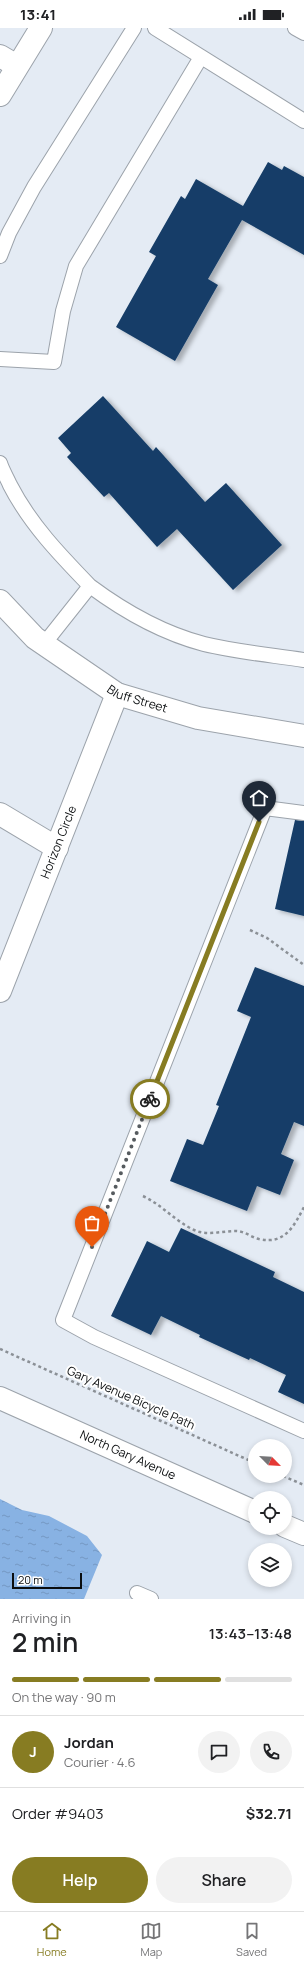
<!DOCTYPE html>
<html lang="en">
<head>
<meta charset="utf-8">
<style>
  :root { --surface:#fff; --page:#f2f2f2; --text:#202124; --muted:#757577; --line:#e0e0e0; --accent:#877c22 }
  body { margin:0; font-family:Manrope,sans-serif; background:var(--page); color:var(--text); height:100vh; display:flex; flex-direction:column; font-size:15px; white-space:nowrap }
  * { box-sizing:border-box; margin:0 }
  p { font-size:13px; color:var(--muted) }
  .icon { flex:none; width:22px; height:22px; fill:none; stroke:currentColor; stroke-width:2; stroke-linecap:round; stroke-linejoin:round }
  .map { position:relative; height:1571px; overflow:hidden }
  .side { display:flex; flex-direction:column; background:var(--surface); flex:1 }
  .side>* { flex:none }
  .needle { width:26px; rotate:114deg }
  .controls { position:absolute; left:248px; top:1411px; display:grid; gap:8px }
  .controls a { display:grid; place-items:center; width:44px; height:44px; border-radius:50%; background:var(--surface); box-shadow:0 2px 6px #0003; font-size:20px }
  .scale { position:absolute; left:12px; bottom:10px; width:70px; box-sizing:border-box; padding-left:4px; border:2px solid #0a0d0f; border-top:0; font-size:11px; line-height:14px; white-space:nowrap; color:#0a0d0f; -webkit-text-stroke:3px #fff; paint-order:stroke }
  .pin { position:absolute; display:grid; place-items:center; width:34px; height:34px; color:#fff; margin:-41px -17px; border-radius:50% 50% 50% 0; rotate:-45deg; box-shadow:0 0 4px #0007 }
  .pin .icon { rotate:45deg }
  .courier { position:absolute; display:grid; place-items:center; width:40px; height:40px; margin:-20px; border:3px solid #877c22; border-radius:50%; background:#fff; color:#222; box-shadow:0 1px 5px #0007 }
  .overview em { font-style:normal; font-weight:600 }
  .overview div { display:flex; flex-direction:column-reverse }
  .overview { display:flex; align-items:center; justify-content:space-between; height:68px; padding:0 12px }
  h1 { font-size:26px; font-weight:600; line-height:30px }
  .bar { display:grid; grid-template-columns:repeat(4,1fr); gap:6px 4px; align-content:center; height:48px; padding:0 12px }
  .bar i { height:5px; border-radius:3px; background:var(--line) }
  .bar .current { background:var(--accent) }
  .bar p { grid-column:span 4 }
  .line { display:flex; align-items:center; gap:10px; padding:0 12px; border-top:1px solid var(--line) }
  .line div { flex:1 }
  .round { display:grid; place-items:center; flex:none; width:42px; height:42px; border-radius:21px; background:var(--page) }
  .cta { display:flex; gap:8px; margin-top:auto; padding:8px 12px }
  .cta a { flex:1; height:46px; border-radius:24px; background:var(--accent); color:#fff; font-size:16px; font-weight:600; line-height:46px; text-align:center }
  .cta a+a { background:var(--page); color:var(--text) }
  .status { display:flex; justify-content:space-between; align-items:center; height:28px; padding:0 20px; background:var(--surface); direction:ltr }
  .status svg { height:11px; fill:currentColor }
  .menu { display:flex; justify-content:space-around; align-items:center; height:56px; border-top:1px solid var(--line); background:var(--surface); font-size:11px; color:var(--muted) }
  .menu a { display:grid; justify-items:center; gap:2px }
  .menu .current { color:var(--accent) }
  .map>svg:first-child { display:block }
  .water { fill:url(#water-ripples) }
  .building { fill:#163e67; filter:url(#shadow) }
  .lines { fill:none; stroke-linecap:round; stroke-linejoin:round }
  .lane-casing { stroke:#9ca3ab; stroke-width:16 }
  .street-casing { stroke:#9ca3ab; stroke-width:24 }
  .secondary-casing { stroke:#9ca3ab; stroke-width:24 }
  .path { stroke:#8b9096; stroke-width:2.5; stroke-dasharray:3 3; stroke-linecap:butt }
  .lane { stroke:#fff; stroke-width:14 }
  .street { stroke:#fff; stroke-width:22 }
  .secondary { stroke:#fff; stroke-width:22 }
  .done { stroke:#565b5f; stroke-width:4; stroke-dasharray:0 7.2 }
  .route { stroke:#877c22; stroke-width:5 }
  .labels { text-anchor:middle; stroke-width:4; stroke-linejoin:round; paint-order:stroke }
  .street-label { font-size:12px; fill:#0a0d0f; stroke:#fff }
</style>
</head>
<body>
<div class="status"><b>13:41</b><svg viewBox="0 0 49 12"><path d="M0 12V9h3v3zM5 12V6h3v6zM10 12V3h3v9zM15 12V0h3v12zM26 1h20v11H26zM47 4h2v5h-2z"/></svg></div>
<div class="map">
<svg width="304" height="1571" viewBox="0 0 304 1571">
  <defs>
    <pattern id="water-ripples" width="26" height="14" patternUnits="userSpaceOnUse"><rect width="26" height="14" fill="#88b2e3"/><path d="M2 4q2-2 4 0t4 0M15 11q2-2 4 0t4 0" fill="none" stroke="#7498c2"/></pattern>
    <filter id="shadow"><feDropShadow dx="4.5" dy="2.5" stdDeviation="2" flood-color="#0004"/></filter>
  </defs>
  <rect width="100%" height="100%" fill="#e4ebf4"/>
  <path class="water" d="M 0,1471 L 22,1482 L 49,1488 L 87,1508 L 102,1527 L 84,1571 L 0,1571 Z"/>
  <path class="building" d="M 268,134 L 282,142 L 284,138 L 304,149 L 304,227 L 242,192 L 208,251 L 218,257 L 175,333 L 116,299 L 156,228 L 149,224 L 181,168 L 185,171 L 196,151 L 243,178 Z
    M 103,368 L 153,423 L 156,419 L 205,474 L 226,455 L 282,517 L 233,562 L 177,501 L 157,519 L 109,465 L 104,469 L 67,429 L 71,425 L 58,410 Z
    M 295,792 L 304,793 L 304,888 L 275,881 Z
    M 255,939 L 304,958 L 304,1098 L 294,1094 L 281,1126 L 294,1132 L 280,1167 L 257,1158 L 247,1183 L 170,1153 L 187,1111 L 203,1117 L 219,1078 L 216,1077 L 251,989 L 237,983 Z
    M 181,1200 L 275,1244 L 273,1249 L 304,1264 L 304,1376 L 278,1364 L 286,1347 L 250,1330 L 249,1332 L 199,1309 L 200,1307 L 161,1288 L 151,1307 L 111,1288 L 147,1213 L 169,1224 Z"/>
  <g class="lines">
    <g class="lane-casing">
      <path id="lane" d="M 155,0 L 304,93
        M 295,0 L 304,5
        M 0,228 L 9,205 L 34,159 L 134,0
        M 0,331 L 54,334 L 63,283 L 76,238 L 201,29
        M 0,435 C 2,442 7,450 10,457 C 30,496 60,527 90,558 L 44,616
        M 90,558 C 125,584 162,605 204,616 C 237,624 271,627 304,632
        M 304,785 L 265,780 L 63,1292 L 94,1309 L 304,1403
        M 137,1565 L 151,1571"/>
    </g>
    <g class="street-casing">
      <g id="street">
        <path d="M 0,28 L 17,38"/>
        <path d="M 0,67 L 41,0"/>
        <path id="s1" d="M 0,573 L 35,610 L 117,666 L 198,690 L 304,708"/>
        <path d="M 0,786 L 57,820"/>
        <path id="s2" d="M 0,963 L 117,666"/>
      </g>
    </g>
    <g class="secondary-casing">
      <g id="secondary">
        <path id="s3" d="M 0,1370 L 255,1484"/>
        <path d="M 285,1498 L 304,1506"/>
      </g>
    </g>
    <path class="path" d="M 250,902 L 267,910 L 304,937
      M 143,1168 C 162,1177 175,1193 194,1202 C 207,1208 222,1203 236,1203 C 244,1203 251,1209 259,1211 C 285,1217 294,1198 304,1179
      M 0,1321 L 255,1435
      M 283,1448 L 304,1457"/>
    <use href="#lane" class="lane"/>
    <use href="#street" class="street"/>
    <use href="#secondary" class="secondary"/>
  </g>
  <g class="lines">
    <path class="done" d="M 92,1219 L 150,1071"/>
    <path class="route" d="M 150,1071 L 259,794"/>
  </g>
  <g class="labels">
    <g class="street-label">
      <text dy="4" stroke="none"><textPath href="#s1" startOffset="171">Bluff Street</textPath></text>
      <text dy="4" stroke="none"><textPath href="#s2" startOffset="160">Horizon Circle</textPath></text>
      <text transform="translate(131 1370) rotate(24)" y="4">Gary Avenue Bicycle Path</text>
      <text dy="4" stroke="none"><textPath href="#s3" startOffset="140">North Gary Avenue</textPath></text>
    </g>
  </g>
</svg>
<div class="controls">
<a><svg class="needle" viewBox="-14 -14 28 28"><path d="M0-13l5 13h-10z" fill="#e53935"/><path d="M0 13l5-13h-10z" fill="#757577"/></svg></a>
<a><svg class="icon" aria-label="locate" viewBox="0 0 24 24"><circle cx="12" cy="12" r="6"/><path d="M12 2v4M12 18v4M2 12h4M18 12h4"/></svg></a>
<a><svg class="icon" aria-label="layers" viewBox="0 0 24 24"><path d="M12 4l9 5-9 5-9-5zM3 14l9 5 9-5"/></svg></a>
</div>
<div class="scale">20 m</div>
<div class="pin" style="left:92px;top:1219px;background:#ea580c"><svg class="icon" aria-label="bag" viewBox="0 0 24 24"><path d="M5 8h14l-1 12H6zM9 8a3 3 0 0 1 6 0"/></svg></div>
<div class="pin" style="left:259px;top:794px;background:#1f2937"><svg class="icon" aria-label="home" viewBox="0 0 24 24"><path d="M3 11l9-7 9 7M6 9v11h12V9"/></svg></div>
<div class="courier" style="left:150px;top:1071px"><svg class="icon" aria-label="bike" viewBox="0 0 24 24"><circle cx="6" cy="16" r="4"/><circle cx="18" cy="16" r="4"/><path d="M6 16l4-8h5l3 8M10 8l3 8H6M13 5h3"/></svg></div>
</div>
<section class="side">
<div class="overview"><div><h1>2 min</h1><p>Arriving in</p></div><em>13:43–13:48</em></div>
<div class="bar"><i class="current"></i><i class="current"></i><i class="current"></i><i></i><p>On the way · 90 m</p></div>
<div class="line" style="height:72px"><b class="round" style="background:var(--accent);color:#fff">J</b><div><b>Jordan</b><p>Courier · 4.6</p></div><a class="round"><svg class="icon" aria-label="chat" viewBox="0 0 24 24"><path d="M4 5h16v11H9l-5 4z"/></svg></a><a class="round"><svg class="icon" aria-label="phone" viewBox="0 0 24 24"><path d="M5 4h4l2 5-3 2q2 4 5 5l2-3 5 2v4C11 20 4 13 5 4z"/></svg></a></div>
<div class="line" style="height:52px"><div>Order #9403</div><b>$32.71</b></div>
<div class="cta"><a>Help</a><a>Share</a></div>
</section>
<nav class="menu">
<a class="current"><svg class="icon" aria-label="home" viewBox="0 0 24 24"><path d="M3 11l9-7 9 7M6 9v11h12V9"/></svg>Home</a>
<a><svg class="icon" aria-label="map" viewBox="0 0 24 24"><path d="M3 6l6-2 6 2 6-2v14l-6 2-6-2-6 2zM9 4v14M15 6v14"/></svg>Map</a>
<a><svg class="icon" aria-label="saved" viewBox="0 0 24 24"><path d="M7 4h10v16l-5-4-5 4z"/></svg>Saved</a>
</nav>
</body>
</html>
